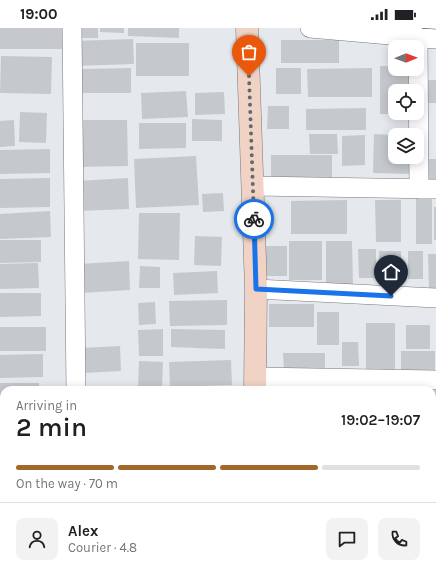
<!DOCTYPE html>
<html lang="en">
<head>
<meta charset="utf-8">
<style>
  :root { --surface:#fff; --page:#f2f2f2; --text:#202124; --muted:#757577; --line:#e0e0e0; --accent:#a3672a }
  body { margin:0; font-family:Karla,sans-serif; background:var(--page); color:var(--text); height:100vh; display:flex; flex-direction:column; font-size:15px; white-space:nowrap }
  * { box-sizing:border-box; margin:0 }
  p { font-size:13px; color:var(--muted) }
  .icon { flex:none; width:22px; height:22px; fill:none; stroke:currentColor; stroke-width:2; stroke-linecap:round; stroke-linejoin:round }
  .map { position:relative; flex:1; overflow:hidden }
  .panel { position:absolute; left:0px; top:358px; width:436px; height:196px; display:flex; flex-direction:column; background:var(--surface); border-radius:12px 12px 0 0; box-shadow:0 2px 10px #0003 }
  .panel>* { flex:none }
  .needle { width:26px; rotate:89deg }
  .buttons { position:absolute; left:388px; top:12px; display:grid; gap:8px }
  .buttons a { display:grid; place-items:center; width:36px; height:36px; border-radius:8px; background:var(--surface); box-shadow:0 2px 10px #0003; font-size:20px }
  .pin { position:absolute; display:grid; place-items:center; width:34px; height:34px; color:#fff; margin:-41px -17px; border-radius:50% 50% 50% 0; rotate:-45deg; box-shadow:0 0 4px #0007 }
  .pin .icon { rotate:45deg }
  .courier { position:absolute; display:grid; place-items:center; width:40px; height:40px; margin:-20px; border:3px solid #1a73e8; border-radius:50%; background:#fff; color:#222; box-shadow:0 1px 5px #0007 }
  .headline em { font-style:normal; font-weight:600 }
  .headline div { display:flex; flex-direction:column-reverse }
  .headline { display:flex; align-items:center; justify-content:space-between; height:68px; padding:0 16px }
  h1 { font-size:26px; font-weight:600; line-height:30px }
  .bar { display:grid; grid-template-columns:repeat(4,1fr); gap:6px 4px; align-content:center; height:48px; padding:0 16px }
  .bar i { height:5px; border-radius:3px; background:var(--line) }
  .bar .active { background:var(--accent) }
  .bar p { grid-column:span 4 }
  .line { display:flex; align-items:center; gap:10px; padding:0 16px; border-top:1px solid var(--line) }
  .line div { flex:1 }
  .round { display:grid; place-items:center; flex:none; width:42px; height:42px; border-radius:8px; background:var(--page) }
  .status { display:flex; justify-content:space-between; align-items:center; height:28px; padding:0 20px; background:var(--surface); direction:ltr }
  .status svg { height:11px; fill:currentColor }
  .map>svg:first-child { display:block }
  .building { fill:#c5c9cd }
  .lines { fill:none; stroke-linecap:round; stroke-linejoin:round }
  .street-casing { stroke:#75797d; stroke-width:20 }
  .secondary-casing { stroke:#75797d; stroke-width:23 }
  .street { stroke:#fff; stroke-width:19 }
  .secondary { stroke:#f1d3c5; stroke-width:22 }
  .done { stroke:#66696b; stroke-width:4; stroke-dasharray:0 7.2 }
  .route { stroke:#1a73e8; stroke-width:5 }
</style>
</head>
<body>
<div class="status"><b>19:00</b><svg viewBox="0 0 49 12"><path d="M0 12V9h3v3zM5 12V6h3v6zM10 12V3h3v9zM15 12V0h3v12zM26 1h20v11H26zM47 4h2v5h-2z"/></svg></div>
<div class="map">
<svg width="436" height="554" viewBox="0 0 436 554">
  <rect width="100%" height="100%" fill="#e5e9ed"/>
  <path class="building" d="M 0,0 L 62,0 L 63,21 L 0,21 Z
    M 74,0 L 98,0 L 98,10 L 74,10 Z
    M 100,0 L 124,0 L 124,5 L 100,4 Z
    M 128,0 L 179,0 L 179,10 L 128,8 Z
    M 133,11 L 134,36 L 75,38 L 74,13 Z
    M 281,12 L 339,12 L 339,35 L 281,35 Z
    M 136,15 L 189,15 L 189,48 L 136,48 Z
    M 1,28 L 52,29 L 51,66 L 0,65 Z
    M 380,38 L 395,38 L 395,41 L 409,41 L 409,63 L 395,63 L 395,86 L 380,86 Z
    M 131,40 L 131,65 L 79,65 L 79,41 Z
    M 276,40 L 301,40 L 301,66 L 276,66 Z
    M 372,40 L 372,69 L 308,69 L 307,41 Z
    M 426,52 L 436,52 L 436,75 L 426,75 Z
    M 186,63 L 188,89 L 142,91 L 141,65 Z
    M 224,64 L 225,86 L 195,87 L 195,65 Z
    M 268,78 L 289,78 L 289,101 L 267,101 Z
    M 366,80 L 366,102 L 306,102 L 306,81 Z
    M 20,84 L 47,85 L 46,115 L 19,114 Z
    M 192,91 L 222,92 L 222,113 L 192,113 Z
    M 14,92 L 15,118 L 0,119 L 0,93 Z
    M 76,92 L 127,92 L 128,138 L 77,139 Z
    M 139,95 L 186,95 L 186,120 L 139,121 Z
    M 309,106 L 337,106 L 338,126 L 310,126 Z
    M 374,106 L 395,107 L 395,129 L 411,129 L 411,146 L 373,145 Z
    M 365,107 L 365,137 L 342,138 L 342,108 Z
    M 50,121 L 50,145 L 0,146 L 0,122 Z
    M 271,127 L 332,127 L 332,154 L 271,154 Z
    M 196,128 L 199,177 L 136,180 L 134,131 Z
    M 429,131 L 436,131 L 436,152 L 429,152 Z
    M 50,150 L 50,179 L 0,180 L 0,151 Z
    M 128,150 L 129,181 L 79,183 L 77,153 Z
    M 223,165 L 224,183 L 203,184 L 202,166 Z
    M 416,166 L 432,166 L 432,216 L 416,216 Z
    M 347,172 L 347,206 L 291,206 L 291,173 Z
    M 375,172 L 401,172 L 401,214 L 376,214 Z
    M 434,179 L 436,179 L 436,212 L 434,212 Z
    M 50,183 L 51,209 L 0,211 L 0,186 Z
    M 139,185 L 180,185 L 179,232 L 138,231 Z
    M 195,208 L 222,209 L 221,238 L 194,237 Z
    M 0,212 L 41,212 L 41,234 L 0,235 Z
    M 289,213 L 322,213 L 322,252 L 289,252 Z
    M 326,213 L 352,213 L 353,256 L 326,256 Z
    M 265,218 L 287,218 L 287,248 L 265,248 Z
    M 358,221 L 376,221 L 376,250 L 359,250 Z
    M 379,223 L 401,223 L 401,257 L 379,257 Z
    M 408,223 L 423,223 L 423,251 L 408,251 Z
    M 428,226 L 436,226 L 436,260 L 429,261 Z
    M 129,233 L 130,262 L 81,265 L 79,236 Z
    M 38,235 L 39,260 L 0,261 L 0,236 Z
    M 140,238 L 160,239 L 160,260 L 139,260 Z
    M 217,243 L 218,265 L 174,267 L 173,245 Z
    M 0,265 L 41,265 L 41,288 L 0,289 Z
    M 227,272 L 227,297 L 170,298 L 169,273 Z
    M 155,274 L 156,296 L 139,297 L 138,275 Z
    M 269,276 L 314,276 L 314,299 L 269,299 Z
    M 317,284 L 339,284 L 339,317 L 317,317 Z
    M 366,295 L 395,295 L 395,343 L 366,343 Z
    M 406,297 L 430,297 L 430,321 L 406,321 Z
    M 0,299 L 46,299 L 46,323 L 0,323 Z
    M 163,301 L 163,328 L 139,328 L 138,302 Z
    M 171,301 L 225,302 L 225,321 L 171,319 Z
    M 342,314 L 358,314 L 359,338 L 342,338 Z
    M 120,318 L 121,343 L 83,345 L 82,320 Z
    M 401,323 L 435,323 L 435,346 L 401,346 Z
    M 283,325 L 325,325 L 325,343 L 284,343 Z
    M 43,326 L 43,349 L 0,350 L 0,327 Z
    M 231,332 L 232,357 L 170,359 L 169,334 Z
    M 139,333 L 163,334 L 162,361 L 138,360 Z
    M 0,355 L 39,355 L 39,362 L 4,362 L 4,378 L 0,378 Z
    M 281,356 L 339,356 L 339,362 L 281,362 Z
    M 128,358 L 128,362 L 80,362 L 79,360 Z
    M 390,360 L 390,362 L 355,362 L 355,361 Z
    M 432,361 L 436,361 L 436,401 L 432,401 Z
    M 0,385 L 4,385 L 4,413 L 0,413 Z
    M 432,404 L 434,404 L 434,431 L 432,431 Z
    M 2,419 L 4,419 L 4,435 L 0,434 Z
    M 432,485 L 436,485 L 436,508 L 432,508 Z"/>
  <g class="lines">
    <g class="street-casing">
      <path id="street" d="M 72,0 L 76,362
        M 310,0 L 436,11
        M 418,9 L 419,161
        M 253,158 L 436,161
        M 256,261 L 436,270
        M 255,349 L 436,352
        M 432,546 L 436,546"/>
    </g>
    <g class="secondary-casing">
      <path id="secondary" d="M 247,0 L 256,261 L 255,362
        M 267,550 L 267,554"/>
    </g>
    <use href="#street" class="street"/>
    <use href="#secondary" class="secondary"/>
  </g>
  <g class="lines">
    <path class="done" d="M 249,48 L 254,191"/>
    <path class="route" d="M 254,191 L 256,261 L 391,268"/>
  </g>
</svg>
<div class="buttons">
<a><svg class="needle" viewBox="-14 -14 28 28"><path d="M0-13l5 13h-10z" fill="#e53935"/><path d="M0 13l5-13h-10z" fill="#757577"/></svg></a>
<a><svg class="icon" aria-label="locate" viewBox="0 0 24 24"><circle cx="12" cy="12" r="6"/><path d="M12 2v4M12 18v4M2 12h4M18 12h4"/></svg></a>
<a><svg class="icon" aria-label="layers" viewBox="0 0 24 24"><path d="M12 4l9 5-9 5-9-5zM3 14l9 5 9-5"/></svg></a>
</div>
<div class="pin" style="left:249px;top:48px;background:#ea580c"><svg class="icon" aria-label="bag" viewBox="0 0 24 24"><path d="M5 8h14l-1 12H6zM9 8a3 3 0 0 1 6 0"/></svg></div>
<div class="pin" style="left:391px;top:268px;background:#1f2937"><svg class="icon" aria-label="home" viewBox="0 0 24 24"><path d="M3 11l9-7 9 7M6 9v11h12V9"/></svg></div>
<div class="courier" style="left:254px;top:191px"><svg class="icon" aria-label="bike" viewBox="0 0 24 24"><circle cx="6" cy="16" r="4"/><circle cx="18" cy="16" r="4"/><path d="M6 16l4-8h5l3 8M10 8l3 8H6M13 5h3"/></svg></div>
<section class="panel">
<div class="headline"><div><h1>2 min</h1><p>Arriving in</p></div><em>19:02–19:07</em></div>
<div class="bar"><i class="active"></i><i class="active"></i><i class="active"></i><i></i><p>On the way · 70 m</p></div>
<div class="line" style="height:72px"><a class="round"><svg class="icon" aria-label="person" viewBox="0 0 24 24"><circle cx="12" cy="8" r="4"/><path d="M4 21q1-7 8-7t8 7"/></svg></a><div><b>Alex</b><p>Courier · 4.8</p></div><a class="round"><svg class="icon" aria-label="chat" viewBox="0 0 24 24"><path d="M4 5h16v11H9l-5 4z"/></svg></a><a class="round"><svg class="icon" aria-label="phone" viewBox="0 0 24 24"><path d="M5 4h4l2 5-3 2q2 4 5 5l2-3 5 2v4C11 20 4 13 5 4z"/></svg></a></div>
</section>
</div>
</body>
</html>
